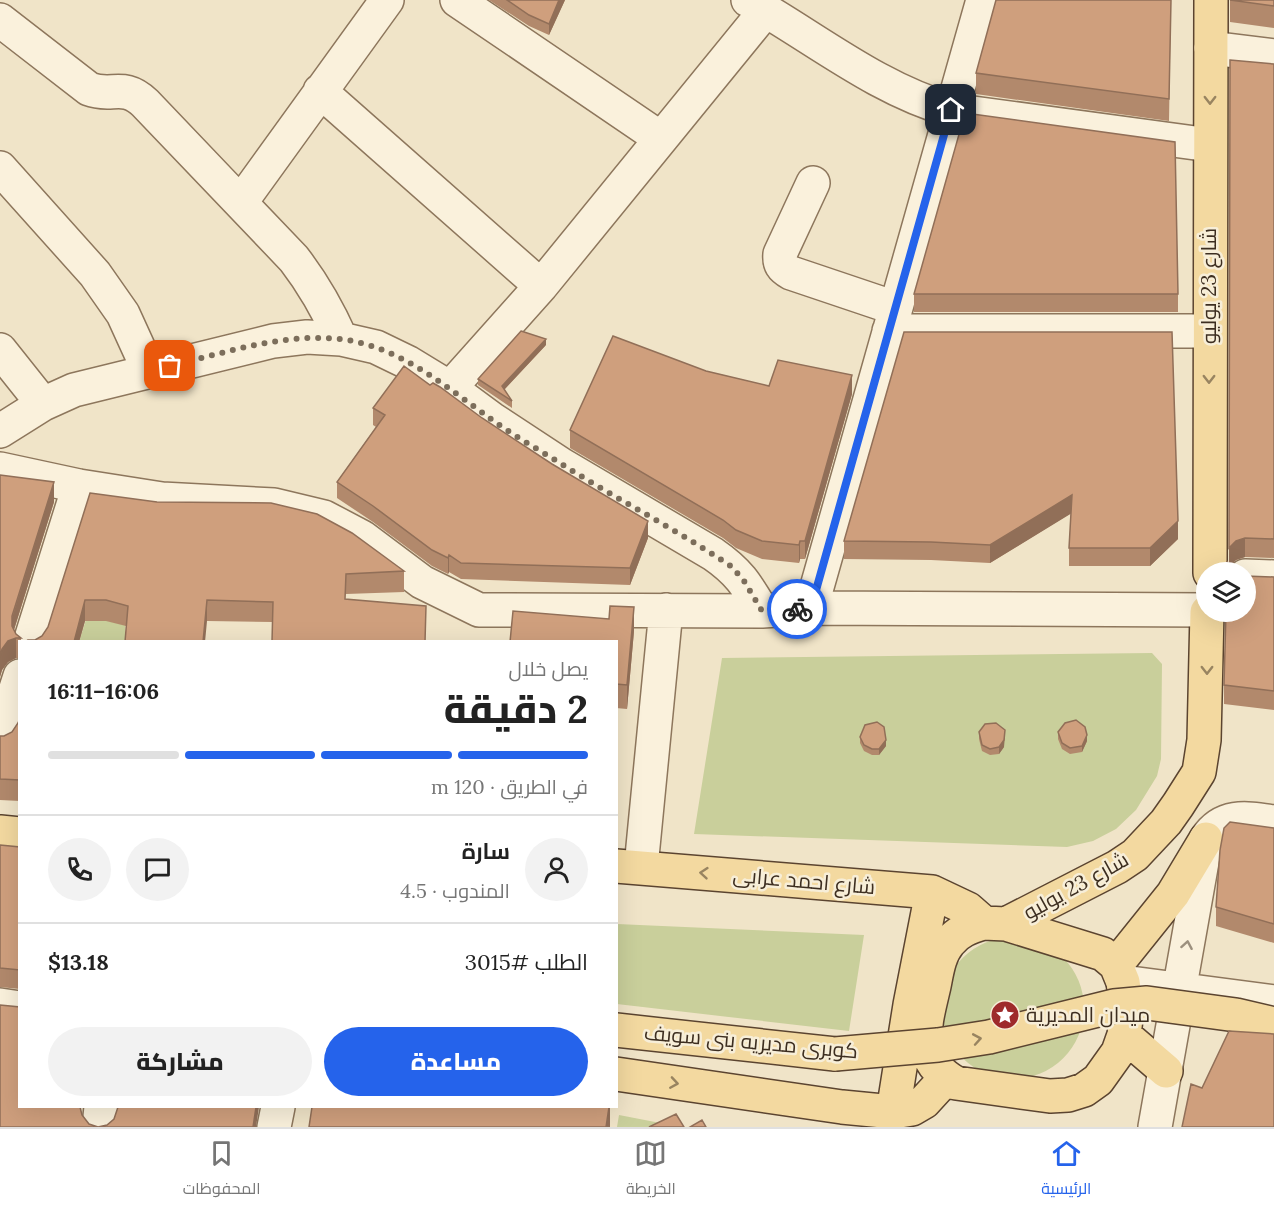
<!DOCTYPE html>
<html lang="ar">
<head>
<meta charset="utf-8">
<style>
  :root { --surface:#fff; --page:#f2f2f2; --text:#222; --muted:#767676; --line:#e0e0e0; --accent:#2563eb }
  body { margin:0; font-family:Lora,Cairo,serif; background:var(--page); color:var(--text); direction:rtl; height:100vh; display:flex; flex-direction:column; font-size:22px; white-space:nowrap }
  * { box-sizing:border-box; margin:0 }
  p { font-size:20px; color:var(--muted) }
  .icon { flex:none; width:33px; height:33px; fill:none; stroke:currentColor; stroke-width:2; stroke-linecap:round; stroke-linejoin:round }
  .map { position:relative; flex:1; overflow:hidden; direction:ltr }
  .side { position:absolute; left:18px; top:640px; width:600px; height:468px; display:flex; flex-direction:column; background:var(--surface); border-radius:0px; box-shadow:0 6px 24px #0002; direction:rtl }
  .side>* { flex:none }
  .tools { position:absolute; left:1196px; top:562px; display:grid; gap:12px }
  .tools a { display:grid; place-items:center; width:60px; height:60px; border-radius:50%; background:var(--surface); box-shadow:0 6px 24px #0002; font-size:30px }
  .pin { position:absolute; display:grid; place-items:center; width:51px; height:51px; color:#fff; margin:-26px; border-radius:12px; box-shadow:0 3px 9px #0006 }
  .courier { position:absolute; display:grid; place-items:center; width:60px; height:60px; margin:-30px; border:4px solid #2563eb; border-radius:50%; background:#fff; color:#222; box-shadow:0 2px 8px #0007 }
  .head em { font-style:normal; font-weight:800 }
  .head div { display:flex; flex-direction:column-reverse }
  .head { display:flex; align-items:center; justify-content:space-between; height:102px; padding:0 30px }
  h1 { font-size:39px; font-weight:800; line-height:45px }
  .bar { display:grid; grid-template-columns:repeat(4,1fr); gap:9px 6px; align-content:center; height:72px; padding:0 30px }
  .bar i { height:8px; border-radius:4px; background:var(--line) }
  .bar .selected { background:var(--accent) }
  .bar p { grid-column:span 4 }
  .line { display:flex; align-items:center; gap:15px; padding:0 30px; border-top:2px solid var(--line) }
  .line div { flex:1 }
  .round { display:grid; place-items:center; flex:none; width:63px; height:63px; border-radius:32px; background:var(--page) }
  .primary-button { display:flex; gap:12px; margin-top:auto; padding:12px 30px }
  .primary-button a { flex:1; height:69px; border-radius:36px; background:var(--accent); color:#fff; font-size:24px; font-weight:800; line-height:69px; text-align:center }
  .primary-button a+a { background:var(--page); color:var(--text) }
  .tab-bar { display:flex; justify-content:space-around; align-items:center; height:84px; border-top:2px solid var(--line); background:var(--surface); font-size:16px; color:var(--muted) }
  .tab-bar a { display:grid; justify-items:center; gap:3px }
  .tab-bar .selected { color:var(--accent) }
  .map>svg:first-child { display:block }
  .green { fill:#c9cf9b }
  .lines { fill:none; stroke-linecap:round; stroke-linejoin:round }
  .minor-casing { stroke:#8d765c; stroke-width:36 }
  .major-casing { stroke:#5b4430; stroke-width:36 }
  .minor { stroke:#faf1dc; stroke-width:33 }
  .major { stroke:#f3d9a0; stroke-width:33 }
  .major-bridge-casing { stroke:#5b4430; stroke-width:36; stroke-linecap:butt }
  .major-bridge { stroke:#f3d9a0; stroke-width:33 }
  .wall { fill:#b2896c }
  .shaded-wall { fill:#916f58 }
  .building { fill:#cf9f7d; stroke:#916f58; stroke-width:1.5 }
  .oneway { stroke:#988460 }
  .oneway2 { stroke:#9c907e }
  .done { stroke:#7c6e5b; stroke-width:6; stroke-dasharray:0 10.8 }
  .route { stroke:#2563eb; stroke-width:8 }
  .labels { text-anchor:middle; stroke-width:5; stroke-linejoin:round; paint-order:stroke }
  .street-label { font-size:21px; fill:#3d2e20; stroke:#f7eed8 }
  .poi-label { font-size:21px; fill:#3d2e20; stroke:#f7eed8; text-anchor:start }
</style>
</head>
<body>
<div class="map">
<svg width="1274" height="1127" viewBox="0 0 1274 1127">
  <rect width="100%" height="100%" fill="#f0e4c8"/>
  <path class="green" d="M 87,616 L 125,625 L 126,642 L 79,642 Z
    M 1152,653 L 1162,664 L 1161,759 L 1157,776 L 1136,810 L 1116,829 L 1093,841 L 1067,847 L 694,834 L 722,658 Z
    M 617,924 L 864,935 L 849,1031 L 617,1004 Z
    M942 1008a71 71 0 1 1 142 0a71 71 0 1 1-142 0Z
    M 619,1115 L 681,1127 L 617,1127 Z"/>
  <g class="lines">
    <g class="minor-casing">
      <path id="minor" d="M 457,0 L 660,138
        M 748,0 C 815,38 877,89 951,110 L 1210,145
        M 0,20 L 89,89 C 112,98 123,82 145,103 L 294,259 C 314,285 328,310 341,339
        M 1211,48 L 1274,56
        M 320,91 L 541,286
        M 0,168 L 95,274 L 123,314 L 149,371
        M 813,183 L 780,254 C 779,264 782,268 791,273 L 895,308
        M 241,202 L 387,0
        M 889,331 L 1209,331
        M 0,350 L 43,404
        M 450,388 L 541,286 L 766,10
        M 0,431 L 43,404 L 74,390 L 273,341 L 307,337 L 341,339 L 376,347 L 409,363 L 450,388 L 492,419 L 562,465 L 713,554 C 739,572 746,584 762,611
        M 0,469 L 79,486 L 162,499 L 274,505 L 324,517 L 362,537 L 422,582 L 479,610 L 762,611 L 811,608 L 1206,610
        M 1245,576 L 1274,577
        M 811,608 L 983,0
        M 30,642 L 79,486
        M 0,738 L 20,676
        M 641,867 L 666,610
        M 1123,982 L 1274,1002
        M 0,1005 L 20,1008
        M 99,1127 L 101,1107
        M 274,1127 L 278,1107
        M 1155,1127 L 1206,839 C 1223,813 1247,818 1274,822"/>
    </g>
    <g class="major-casing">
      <path id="major" d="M 1210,573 L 1211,0
        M 0,832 L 20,834
        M 616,866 L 932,892 L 968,909 L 984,923
        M 984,923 L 1006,924 L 1103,954 L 1116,965 L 1123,982 L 1127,1010 L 1124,1035 L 1118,1052 L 1098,1080 L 1084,1090 L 1068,1095 L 1050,1096 L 956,1083 C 913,1059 925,1025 934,986 C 937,971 939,955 949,943 C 958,931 970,927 984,923 Z
        M 1006,924 L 1117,867 L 1135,855 L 1166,822 L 1178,805 L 1199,772 L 1204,740 L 1207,612
        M 1116,965 L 1173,894 L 1206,839
        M 616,1030 L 835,1054
        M 1124,1035 L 1166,1071
        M 616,1074 L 842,1107 L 893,1112 L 912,1109 L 924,1102 L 946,1078
        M 893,1112 L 910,1005 L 932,892"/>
    </g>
    <use href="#minor" class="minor"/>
    <use href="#major" class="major"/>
    <g class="major-bridge-casing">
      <path id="major-bridge" d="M 835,1054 L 938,1045 L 989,1037 L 1114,1006 L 1147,1003 L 1236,1015 L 1274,1024"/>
    </g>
    <use href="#major-bridge" class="major-bridge"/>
  </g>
  <path class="wall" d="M 489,0 L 565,0 L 549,35 L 529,26 Z
    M 1171,0 L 1169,121 L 976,94 L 976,73 Z
    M 1230,0 L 1274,0 L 1274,28 L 1230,22 Z
    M 1274,64 L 1274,558 L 1245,557 L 1236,560 L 1229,566 Z
    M 914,294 L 1178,294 L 1178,312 L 914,312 Z
    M 1172,332 L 1178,539 L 1150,566 L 1069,566 L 1069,548 L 1071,513 L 990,563 L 931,560 L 844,559 L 844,541 Z
    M 546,345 L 504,390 L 512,401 L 512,408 L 478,385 L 478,379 Z
    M 706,371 L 769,386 L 852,394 L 805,559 L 800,559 L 799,563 L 762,559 L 736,548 L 723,538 L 570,448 L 570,430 Z
    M 430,385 L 482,418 L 648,538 L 630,585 L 461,579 L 449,572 L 448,574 L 432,566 L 373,522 L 337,498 L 337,482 L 376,427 L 373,425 L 373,408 Z
    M 0,475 L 54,502 L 14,630 L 16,634 L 21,638 L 21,642 L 20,642 L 20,658 L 16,658 L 8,662 L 2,670 L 0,677 Z
    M 90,493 L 404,571 L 404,592 L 346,594 L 273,622 L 207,621 L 126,626 L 106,621 L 85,621 L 79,642 L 29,642 L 29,640 L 35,640 L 42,636 L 48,627 Z
    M 1274,577 L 1274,710 L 1224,704 L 1224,685 Z
    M 634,631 L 627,709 L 616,708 L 616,642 Z
    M 20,718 L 20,801 L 0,800 L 0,736 L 4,736 L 12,732 L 18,723 Z
    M 979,732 L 1004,747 L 999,754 L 990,755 L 982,751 L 979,739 Z
    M 1058,732 L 1087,741 L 1082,752 L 1070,754 L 1062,749 L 1058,739 Z
    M 860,737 L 886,746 L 879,755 L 872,755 L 864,751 L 860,743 Z
    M 1274,828 L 1274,943 L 1216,926 L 1216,907 Z
    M 0,845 L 20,847 L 20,989 L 0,987 Z"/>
  <path class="shaded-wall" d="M 559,0 L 565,0 L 549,35 L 549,24 Z
    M 546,339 L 546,345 L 502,392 L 502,386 Z
    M 852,375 L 852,394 L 805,559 L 805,541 Z
    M 54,482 L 54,502 L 12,636 L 16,638 L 16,658 L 8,662 L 2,670 L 0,677 L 0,657 Z
    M 1072,495 L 1072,513 L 990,563 L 990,545 Z
    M 648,521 L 648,538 L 630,585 L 630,568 Z
    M 1178,521 L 1178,539 L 1150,566 L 1150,548 Z
    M 1245,538 L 1245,557 L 1236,560 L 1229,567 L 1229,548 L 1236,541 Z
    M 800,541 L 800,559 L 799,563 L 799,545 Z
    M 449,555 L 449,572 L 448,574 L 448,558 Z
    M 85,600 L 85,621 L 79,642 L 74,642 Z
    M 207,600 L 207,621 L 205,642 L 203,642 Z
    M 634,607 L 634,631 L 627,709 L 627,685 Z
    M 1087,735 L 1087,741 L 1082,752 L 1082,746 Z
    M 1005,736 L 1004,747 L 999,754 L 999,747 Z
    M 886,740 L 886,746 L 879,755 L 879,749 Z
    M 256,1107 L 259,1107 L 256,1127 L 253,1127 Z
    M 609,1107 L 610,1107 L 610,1127 L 606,1127 Z"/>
  <path class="building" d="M 507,0 L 559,0 L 549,24 L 529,15 Z
    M 996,0 L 1171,0 L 1169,99 L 976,73 Z
    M 1230,0 L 1274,0 L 1274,6 Z
    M 1230,60 L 1274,64 L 1274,539 L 1245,538 L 1236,541 L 1229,548 Z
    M 965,113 L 1175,142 L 1178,294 L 914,294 Z
    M 521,331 L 546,339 L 502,386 L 512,401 L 478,379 Z
    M 904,332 L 1172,332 L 1178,521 L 1150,548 L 1069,548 L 1072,495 L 990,545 L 931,542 L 844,541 Z
    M 613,336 L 706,371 L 769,386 L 778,360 L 852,375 L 805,541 L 800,541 L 799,545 L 762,541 L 736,530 L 723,520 L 570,430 Z
    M 404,366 L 430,385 L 433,383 L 440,387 L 482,418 L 552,464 L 648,521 L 630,568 L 461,563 L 449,555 L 448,558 L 432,550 L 373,506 L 337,482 L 385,415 L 373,408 Z
    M 0,475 L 54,482 L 12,616 L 12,626 L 16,634 L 21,638 L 16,638 L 8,641 L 2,649 L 0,657 Z
    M 90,493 L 157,502 L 271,503 L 317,514 L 352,533 L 404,571 L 346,574 L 345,599 L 426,606 L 425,642 L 272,642 L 273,602 L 207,600 L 203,642 L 125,642 L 128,606 L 106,600 L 85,600 L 74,642 L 32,642 L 29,640 L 35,640 L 42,636 L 48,627 Z
    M 1227,561 L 1229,566 L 1235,573 L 1227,573 Z
    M 1245,576 L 1274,577 L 1274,691 L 1224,685 L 1226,612 L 1245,612 Z
    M 610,606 L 634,607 L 627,685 L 616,684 L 616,642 L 510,642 L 513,611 L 609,619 Z
    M 20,718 L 20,780 L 0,779 L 0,736 L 4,736 L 12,732 L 18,723 Z
    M 1076,720 L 1085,727 L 1087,735 L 1082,746 L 1070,748 L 1062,743 L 1058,732 L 1065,723 Z
    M 877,722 L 884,727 L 886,740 L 879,749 L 872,749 L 864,745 L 860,737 L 865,725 Z
    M 996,723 L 1005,730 L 1004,740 L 999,747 L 990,749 L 982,745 L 979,732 L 985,724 Z
    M 1230,822 L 1274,828 L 1274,924 L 1216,907 L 1220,850 L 1224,828 Z
    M 0,845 L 20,847 L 20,970 L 0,968 Z
    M 0,1005 L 20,1007 L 20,1107 L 80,1107 L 82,1115 L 89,1124 L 98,1127 L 107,1125 L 114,1119 L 118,1107 L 256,1107 L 253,1127 L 0,1127 Z
    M 1229,1031 L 1274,1034 L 1274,1127 L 1182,1127 L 1191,1084 L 1202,1088 Z
    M 312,1107 L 609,1107 L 606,1127 L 309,1127 Z
    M 676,1114 L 684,1127 L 649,1127 Z
    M 702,1120 L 706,1127 L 690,1127 Z"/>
  <defs><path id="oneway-chevron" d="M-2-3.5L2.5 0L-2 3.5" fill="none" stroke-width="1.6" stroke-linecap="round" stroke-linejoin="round" transform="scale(1.5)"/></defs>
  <g class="oneway">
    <use href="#oneway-chevron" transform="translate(1210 100) rotate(90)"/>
    <use href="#oneway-chevron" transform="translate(1209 379) rotate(90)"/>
    <use href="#oneway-chevron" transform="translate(1207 670) rotate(90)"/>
    <use href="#oneway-chevron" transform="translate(704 873) rotate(-175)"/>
    <use href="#oneway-chevron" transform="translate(977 1039) rotate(-10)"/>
    <use href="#oneway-chevron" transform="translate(674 1083) rotate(9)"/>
  </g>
  <use class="oneway2" href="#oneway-chevron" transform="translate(1187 945) rotate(-80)"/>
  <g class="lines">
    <path class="done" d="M 170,366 C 225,353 281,333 339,339 C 398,345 445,386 491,419 C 513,435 537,449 560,463 C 616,499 676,529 732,567 L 744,581 L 762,611 L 797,609"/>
    <path class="route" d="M 797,609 L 811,608 L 951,110"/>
  </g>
  <defs>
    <g id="sight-disc" transform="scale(1.5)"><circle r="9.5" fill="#9e2a2b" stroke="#f7eed8"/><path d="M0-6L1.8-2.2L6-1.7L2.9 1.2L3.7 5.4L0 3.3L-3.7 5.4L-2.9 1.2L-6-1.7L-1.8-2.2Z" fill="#fff"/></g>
  </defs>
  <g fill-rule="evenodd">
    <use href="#sight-disc" x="1005" y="1015"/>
  </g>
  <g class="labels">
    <g class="street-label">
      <text transform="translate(1209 286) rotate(-90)" y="7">شارع 23 يوليو</text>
      <text transform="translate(804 881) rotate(5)" y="7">شارع احمد عرابى</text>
      <text transform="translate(1076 886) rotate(-29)" y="7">شارع 23 يوليو</text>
      <text transform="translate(751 1042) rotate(5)" y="7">كوبرى مديريه بنى سويف</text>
    </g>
    <g class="poi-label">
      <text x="1026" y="1022">ميدان المديرية</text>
    </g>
  </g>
</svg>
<div class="tools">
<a><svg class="icon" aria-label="layers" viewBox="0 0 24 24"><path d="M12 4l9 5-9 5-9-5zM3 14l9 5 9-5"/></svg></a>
</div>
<div class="pin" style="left:170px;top:366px;background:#ea580c"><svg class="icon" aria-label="bag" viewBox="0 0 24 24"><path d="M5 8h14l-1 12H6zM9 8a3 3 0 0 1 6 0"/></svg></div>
<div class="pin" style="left:951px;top:110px;background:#1f2937"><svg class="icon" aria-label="home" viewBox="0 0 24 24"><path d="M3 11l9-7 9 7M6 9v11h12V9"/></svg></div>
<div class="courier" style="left:797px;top:609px"><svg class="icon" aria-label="bike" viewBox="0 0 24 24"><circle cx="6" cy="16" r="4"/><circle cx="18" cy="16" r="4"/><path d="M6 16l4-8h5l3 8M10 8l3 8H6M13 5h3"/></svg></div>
<section class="side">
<div class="head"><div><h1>2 دقيقة</h1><p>يصل خلال</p></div><em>16:06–16:11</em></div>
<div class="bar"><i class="selected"></i><i class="selected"></i><i class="selected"></i><i></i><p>في الطريق · 120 m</p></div>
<div class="line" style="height:108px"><a class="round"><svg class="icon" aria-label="person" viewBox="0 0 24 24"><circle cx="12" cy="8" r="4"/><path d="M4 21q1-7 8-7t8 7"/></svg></a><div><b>سارة</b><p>المندوب · 4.5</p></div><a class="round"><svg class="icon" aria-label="chat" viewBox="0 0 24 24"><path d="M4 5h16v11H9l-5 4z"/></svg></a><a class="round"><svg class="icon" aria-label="phone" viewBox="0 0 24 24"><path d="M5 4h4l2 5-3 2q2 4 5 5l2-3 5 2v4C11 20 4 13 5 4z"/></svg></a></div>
<div class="line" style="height:78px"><div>الطلب #3015</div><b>$13.18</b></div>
<div class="primary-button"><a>مساعدة</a><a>مشاركة</a></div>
</section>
</div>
<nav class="tab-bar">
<a class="selected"><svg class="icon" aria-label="home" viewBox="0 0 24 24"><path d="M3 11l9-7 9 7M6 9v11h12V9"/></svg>الرئيسية</a>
<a><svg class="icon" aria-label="map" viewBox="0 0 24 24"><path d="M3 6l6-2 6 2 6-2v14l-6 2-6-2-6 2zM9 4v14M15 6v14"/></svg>الخريطة</a>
<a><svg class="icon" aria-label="saved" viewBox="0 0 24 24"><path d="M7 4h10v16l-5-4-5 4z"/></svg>المحفوظات</a>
</nav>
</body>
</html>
